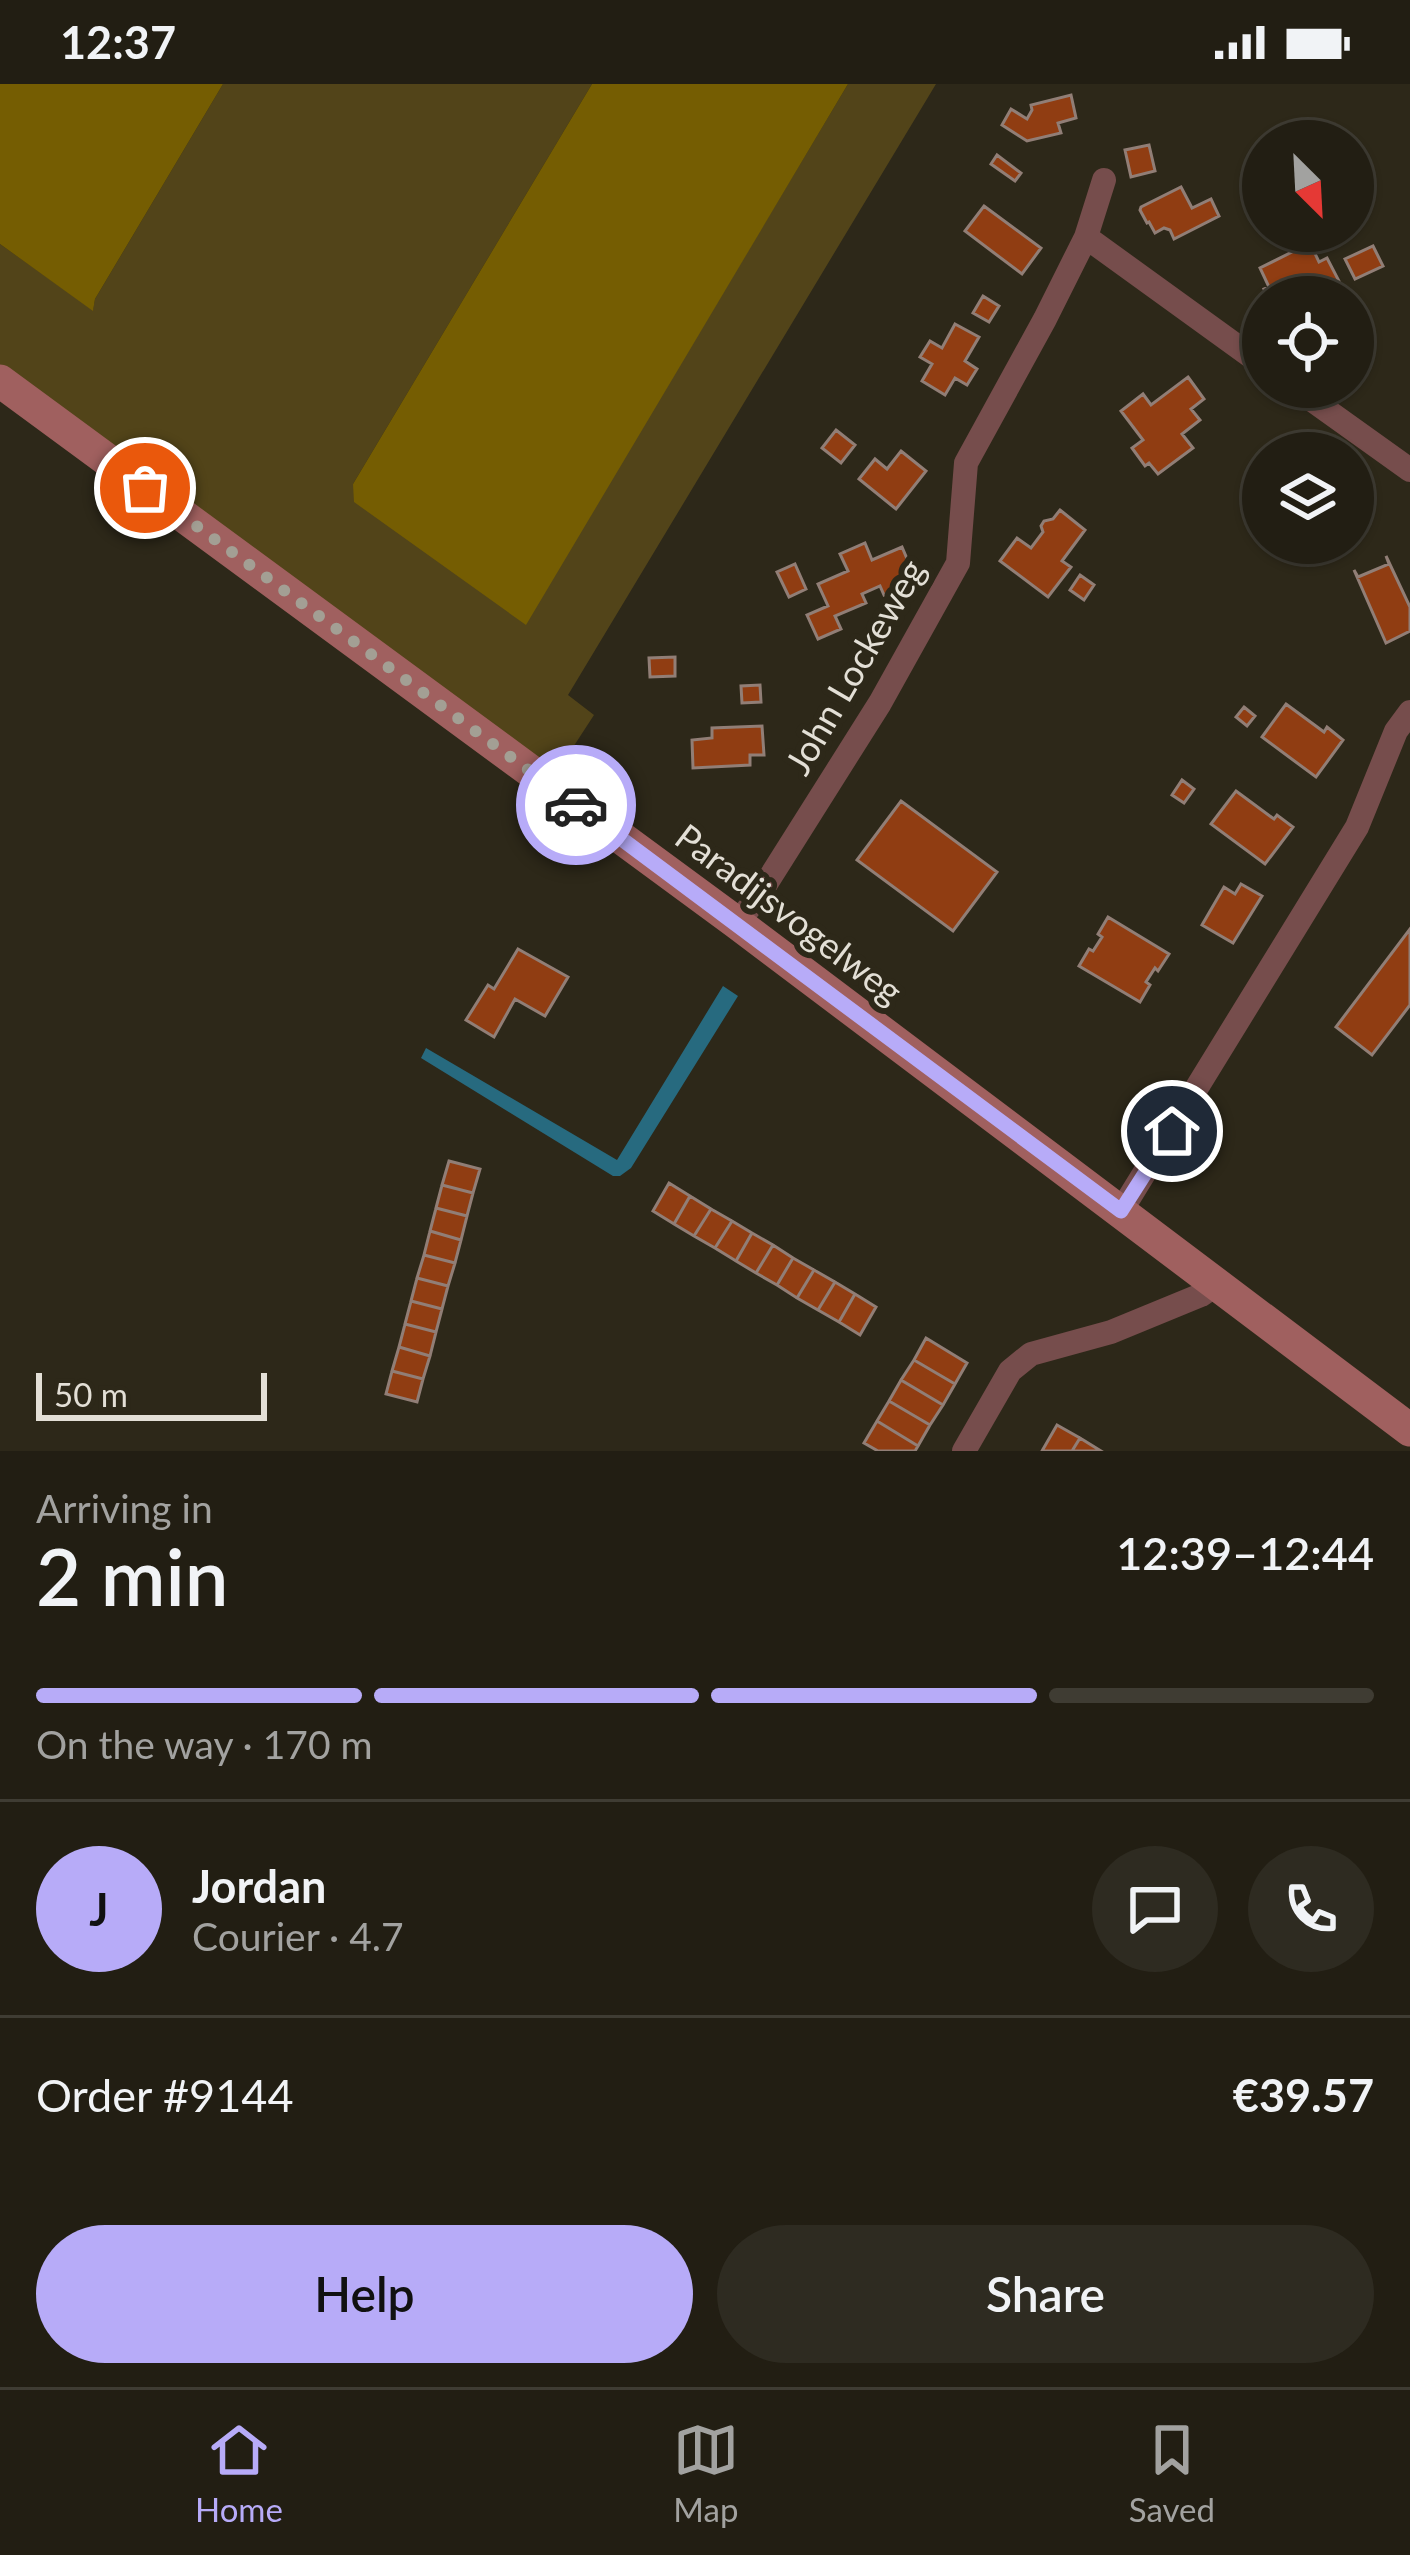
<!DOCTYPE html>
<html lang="en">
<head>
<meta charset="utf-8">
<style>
  :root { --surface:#221e13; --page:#2e2b21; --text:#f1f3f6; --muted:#a2a2a0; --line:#3f3c33; --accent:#b7abf8 }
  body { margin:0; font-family:Lato,sans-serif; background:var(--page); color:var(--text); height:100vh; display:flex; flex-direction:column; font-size:45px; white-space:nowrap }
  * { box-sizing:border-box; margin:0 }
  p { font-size:39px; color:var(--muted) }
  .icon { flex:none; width:66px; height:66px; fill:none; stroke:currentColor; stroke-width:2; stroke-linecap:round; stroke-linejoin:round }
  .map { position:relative; height:1367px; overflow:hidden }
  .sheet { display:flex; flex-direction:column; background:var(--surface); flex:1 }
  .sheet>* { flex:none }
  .needle { width:78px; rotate:156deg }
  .fabs { position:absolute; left:1242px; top:36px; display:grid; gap:24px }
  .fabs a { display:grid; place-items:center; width:132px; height:132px; border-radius:50%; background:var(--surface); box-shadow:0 3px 9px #0004,0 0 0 3px var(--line); font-size:60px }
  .scale { position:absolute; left:36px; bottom:30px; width:231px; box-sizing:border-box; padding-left:12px; border:6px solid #e3dfd6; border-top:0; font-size:33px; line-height:42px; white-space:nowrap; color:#e3dfd6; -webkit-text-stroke:9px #2d2819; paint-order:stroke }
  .pin { position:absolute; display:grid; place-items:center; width:102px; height:102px; color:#fff; margin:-51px; border:6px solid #fff; border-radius:50%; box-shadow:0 3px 12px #0007 }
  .courier { position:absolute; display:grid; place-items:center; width:120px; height:120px; margin:-60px; border:9px solid #b7abf8; border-radius:50%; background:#fff; color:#222; box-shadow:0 3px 15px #0007 }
  .summary em { font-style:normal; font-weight:600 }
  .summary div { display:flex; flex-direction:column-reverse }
  .summary { display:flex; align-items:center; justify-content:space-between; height:204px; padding:0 36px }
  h1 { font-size:78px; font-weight:600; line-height:90px }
  .bar { display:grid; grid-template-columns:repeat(4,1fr); gap:18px 12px; align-content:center; height:144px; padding:0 36px }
  .bar i { height:15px; border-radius:9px; background:var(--line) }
  .bar .current { background:var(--accent) }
  .bar p { grid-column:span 4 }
  .line { display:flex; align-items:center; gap:30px; padding:0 36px; border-top:3px solid var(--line) }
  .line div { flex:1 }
  .round { display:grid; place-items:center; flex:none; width:126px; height:126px; border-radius:63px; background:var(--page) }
  .action { display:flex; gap:24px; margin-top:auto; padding:24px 36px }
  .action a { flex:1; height:138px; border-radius:72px; background:var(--accent); color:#111; font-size:48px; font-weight:600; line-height:138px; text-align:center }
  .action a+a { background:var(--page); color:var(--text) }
  .status { display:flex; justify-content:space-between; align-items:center; height:84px; padding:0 60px; background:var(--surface); direction:ltr }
  .status svg { height:33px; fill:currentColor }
  .tabs { display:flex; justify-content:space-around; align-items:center; height:168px; border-top:3px solid var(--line); background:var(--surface); font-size:33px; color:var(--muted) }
  .tabs a { display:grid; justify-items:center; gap:6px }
  .tabs .current { color:var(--accent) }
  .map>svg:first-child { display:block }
  .green { fill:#524419 }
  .forest { fill:#755d02 }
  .water { fill:#276a7f }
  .building { fill:#903d12; stroke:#917e76; stroke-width:3 }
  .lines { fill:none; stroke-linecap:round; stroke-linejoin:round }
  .street { stroke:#764d4c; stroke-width:24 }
  .secondary { stroke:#a0605f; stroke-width:33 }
  .done { stroke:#a39f94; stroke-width:12; stroke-dasharray:0 21.6 }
  .route { stroke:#b7abf8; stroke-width:15 }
  .labels { text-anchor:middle; stroke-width:12; stroke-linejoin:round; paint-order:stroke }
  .street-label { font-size:36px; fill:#e3dfd6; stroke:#2d2819 }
</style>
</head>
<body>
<div class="status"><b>12:37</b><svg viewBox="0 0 49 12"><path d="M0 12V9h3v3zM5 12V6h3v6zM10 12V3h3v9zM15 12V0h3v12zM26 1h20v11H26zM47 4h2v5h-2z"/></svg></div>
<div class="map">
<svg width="1410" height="1367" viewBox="0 0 1410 1367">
  <rect width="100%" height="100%" fill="#2d2819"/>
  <path class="green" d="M 223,0 L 592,0 L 353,400 L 529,533 L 848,0 L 936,0 L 568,611 L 594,631 L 553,694 L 0,287 L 0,160 L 93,226 L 95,215 Z"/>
  <path class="forest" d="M 0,0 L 223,0 L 95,215 L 93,227 L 0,160 Z
    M 592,0 L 848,0 L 526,541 L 354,418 L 353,400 Z"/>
  <path class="water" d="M 723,902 L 738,912 L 631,1084 L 620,1092 L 613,1092 L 421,974 L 426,964 L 617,1076 Z"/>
  <path class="building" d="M 1071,11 L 1076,34 L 1058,39 L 1061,49 L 1027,57 L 1002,41 L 1011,25 L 1027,35 L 1032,26 L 1031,21 Z
    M 1149,61 L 1155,87 L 1131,93 L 1125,66 Z
    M 997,71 L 1021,89 L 1015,97 L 991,80 Z
    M 1181,103 L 1192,124 L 1211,115 L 1219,132 L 1174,155 L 1170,146 L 1164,144 L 1155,149 L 1149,138 L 1147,139 L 1140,126 L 1141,123 Z
    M 984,122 L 1041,164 L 1022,190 L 965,147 Z
    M 1310,159 L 1319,178 L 1327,174 L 1340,199 L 1312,213 L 1268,213 L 1264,205 L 1269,203 L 1260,184 Z
    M 1373,162 L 1383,182 L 1355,195 L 1345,175 Z
    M 983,212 L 999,222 L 989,238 L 973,229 Z
    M 955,240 L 979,253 L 965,277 L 977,285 L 967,301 L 955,294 L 945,311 L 922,297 L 932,280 L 920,273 L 930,257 L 942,264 Z
    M 1188,293 L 1204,315 L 1191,325 L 1200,336 L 1182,350 L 1193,364 L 1158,390 L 1149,379 L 1145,382 L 1132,364 L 1143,356 L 1121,327 L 1143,310 L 1151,321 Z
    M 836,346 L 855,361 L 841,379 L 822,364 Z
    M 901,367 L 926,387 L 896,425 L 859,395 L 875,375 L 887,385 Z
    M 1060,426 L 1085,446 L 1062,477 L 1071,483 L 1048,513 L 1000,477 L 1017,454 L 1031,464 L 1043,448 L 1041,442 L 1044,437 L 1053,435 Z
    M 865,459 L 872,476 L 902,463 L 916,496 L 884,511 L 880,502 L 862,510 L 866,519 L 835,532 L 841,545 L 818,555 L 807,531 L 828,522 L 818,500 L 848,487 L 840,470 Z
    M 1386,472 L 1410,523 L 1410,547 L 1386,559 L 1354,486 L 1358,493 L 1389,480 Z
    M 795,480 L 806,505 L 789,513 L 777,488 Z
    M 1080,491 L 1094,501 L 1084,516 L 1070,506 Z
    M 675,573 L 675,592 L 650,593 L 649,574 Z
    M 760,601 L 761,618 L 742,619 L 741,602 Z
    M 1286,620 L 1324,648 L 1327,643 L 1343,656 L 1316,693 L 1262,653 Z
    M 1244,623 L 1255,632 L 1247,642 L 1236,633 Z
    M 762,642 L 764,671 L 750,671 L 750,681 L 693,684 L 692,656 L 712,654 L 712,644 Z
    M 1182,696 L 1194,705 L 1184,719 L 1172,711 Z
    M 1236,707 L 1274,735 L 1277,731 L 1293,743 L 1265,780 L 1211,740 Z
    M 901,717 L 997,788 L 953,847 L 857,776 Z
    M 1241,800 L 1262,812 L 1233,859 L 1202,841 L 1224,803 L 1235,810 Z
    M 1108,833 L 1169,870 L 1158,887 L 1155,884 L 1146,898 L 1150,901 L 1140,918 L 1079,882 L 1089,865 L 1093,867 L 1102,853 L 1098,850 Z
    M 1410,845 L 1410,921 L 1372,971 L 1336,943 Z
    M 518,865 L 568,893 L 545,932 L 515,915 L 494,953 L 466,936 L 488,901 L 494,905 Z
    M 449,1077 L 480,1085 L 473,1109 L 442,1101 Z
    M 669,1099 L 690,1112 L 674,1140 L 653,1127 Z
    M 442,1101 L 473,1109 L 467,1132 L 436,1124 Z
    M 690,1112 L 711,1125 L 694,1152 L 674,1140 Z
    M 436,1124 L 467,1132 L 461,1156 L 430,1147 Z
    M 711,1125 L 732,1137 L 715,1164 L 694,1152 Z
    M 732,1137 L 752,1149 L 736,1177 L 715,1164 Z
    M 430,1147 L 461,1156 L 455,1179 L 424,1171 Z
    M 752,1149 L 773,1161 L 756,1189 L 736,1177 Z
    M 773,1161 L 793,1174 L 777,1201 L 756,1189 Z
    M 424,1171 L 455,1179 L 448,1202 L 417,1194 Z
    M 793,1174 L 814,1186 L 797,1214 L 777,1201 Z
    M 814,1186 L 835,1198 L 818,1226 L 797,1214 Z
    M 417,1194 L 448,1202 L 442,1225 L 411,1217 Z
    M 835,1198 L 855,1210 L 839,1238 L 818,1226 Z
    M 855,1210 L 876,1223 L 860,1251 L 839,1238 Z
    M 411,1217 L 442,1225 L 436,1248 L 405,1240 Z
    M 405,1240 L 436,1248 L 430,1272 L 399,1263 Z
    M 926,1254 L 967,1279 L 955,1300 L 914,1276 Z
    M 399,1263 L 430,1272 L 423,1295 L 392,1287 Z
    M 914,1276 L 955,1300 L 943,1321 L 901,1296 Z
    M 392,1287 L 423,1295 L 417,1318 L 386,1310 Z
    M 901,1296 L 943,1321 L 930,1341 L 889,1317 Z
    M 889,1317 L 930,1341 L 918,1362 L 877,1337 Z
    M 877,1337 L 918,1362 L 915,1367 L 878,1367 L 864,1359 Z
    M 1057,1341 L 1080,1354 L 1072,1367 L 1042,1367 Z
    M 1080,1354 L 1101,1367 L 1072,1367 Z"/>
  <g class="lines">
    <path class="street" d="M 1086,153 L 1263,281
      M 1294,303 L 1410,386
      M 737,839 L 757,814 L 880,619 L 958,479 L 966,379 L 1045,235 L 1086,153 L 1104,96
      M 1121,1127 L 1357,743 L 1396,647 L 1410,628
      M 964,1367 L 1010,1287 L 1031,1270 L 1111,1248 L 1201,1211 L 1217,1200"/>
    <path class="secondary" d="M 0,297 L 737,839 L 1410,1346"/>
  </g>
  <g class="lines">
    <path class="done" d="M 145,404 L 576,721"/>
    <path class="route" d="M 576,721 L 1121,1127 L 1172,1047"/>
  </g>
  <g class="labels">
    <g class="street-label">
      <text transform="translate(855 583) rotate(-60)" y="13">John Lockeweg</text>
      <text transform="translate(789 830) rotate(37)" y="13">Paradijsvogelweg</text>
    </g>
  </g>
</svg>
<div class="fabs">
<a><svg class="needle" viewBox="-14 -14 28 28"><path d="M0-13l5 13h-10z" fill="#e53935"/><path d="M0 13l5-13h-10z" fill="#a2a2a0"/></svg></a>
<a><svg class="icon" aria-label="locate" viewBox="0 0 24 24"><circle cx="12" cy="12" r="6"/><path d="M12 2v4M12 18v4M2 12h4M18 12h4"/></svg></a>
<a><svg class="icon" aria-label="layers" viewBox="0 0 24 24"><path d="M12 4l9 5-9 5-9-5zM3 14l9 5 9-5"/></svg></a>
</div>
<div class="scale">50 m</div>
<div class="pin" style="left:145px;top:404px;background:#ea580c"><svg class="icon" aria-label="bag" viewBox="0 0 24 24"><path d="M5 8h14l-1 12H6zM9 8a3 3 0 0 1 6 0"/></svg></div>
<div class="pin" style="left:1172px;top:1047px;background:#1f2937"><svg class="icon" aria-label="home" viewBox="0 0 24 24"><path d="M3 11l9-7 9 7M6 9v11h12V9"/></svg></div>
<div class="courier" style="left:576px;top:721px"><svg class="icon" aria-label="car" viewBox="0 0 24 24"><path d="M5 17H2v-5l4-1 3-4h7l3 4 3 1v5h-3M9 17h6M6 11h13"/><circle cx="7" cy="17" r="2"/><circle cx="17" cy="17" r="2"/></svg></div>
</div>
<section class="sheet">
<div class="summary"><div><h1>2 min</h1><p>Arriving in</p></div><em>12:39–12:44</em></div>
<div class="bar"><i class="current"></i><i class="current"></i><i class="current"></i><i></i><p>On the way · 170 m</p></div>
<div class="line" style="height:216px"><b class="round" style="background:var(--accent);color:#111">J</b><div><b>Jordan</b><p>Courier · 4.7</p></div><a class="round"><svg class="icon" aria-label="chat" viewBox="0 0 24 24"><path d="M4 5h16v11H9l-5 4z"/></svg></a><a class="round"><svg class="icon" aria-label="phone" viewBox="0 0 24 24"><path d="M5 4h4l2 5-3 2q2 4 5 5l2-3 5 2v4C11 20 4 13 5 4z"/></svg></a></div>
<div class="line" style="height:156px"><div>Order #9144</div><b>€39.57</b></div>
<div class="action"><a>Help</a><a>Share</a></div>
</section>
<nav class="tabs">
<a class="current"><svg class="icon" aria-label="home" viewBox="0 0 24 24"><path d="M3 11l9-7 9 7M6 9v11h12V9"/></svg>Home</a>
<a><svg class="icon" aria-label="map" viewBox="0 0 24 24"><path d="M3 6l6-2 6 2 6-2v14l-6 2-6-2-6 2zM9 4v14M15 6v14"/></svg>Map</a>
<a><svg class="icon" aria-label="saved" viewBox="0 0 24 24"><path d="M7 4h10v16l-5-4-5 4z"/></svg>Saved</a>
</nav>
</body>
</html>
